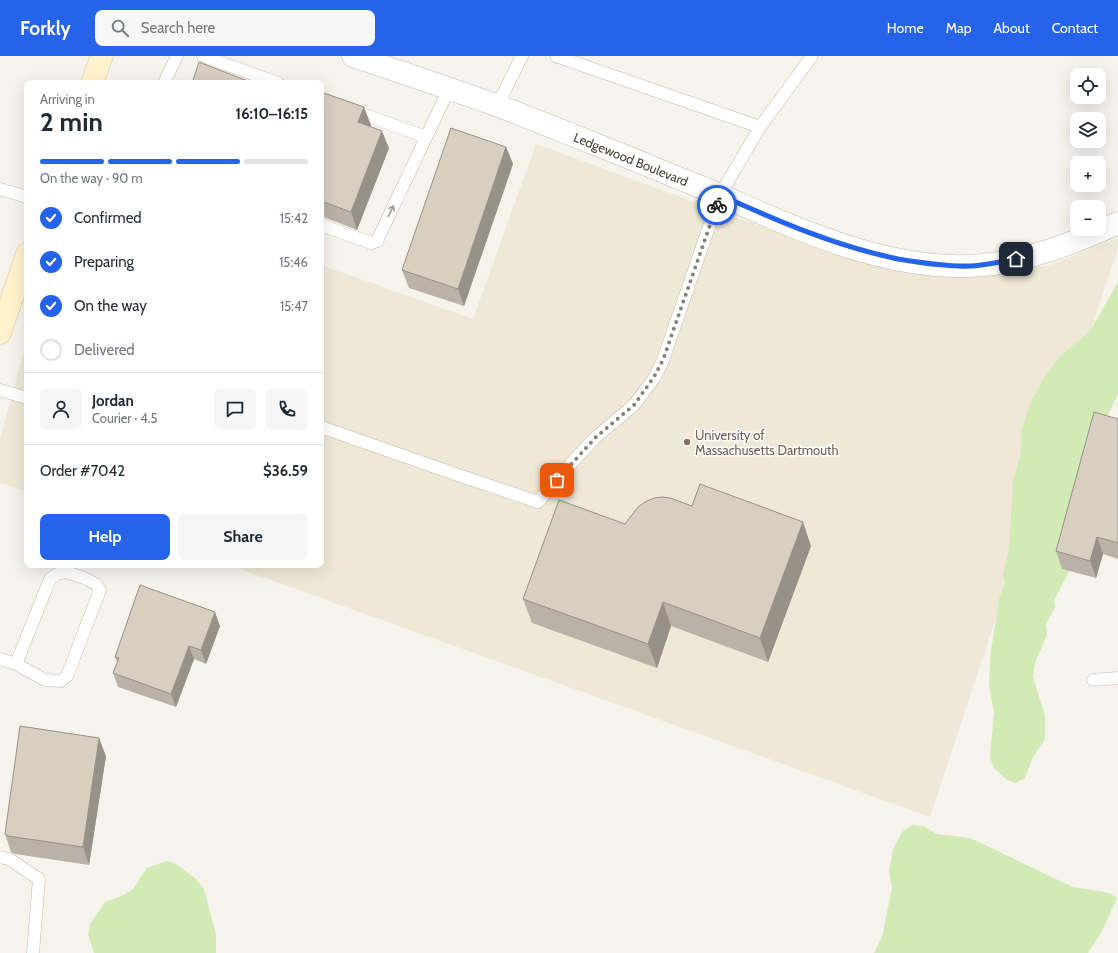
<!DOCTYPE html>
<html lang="en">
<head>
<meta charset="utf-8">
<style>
  :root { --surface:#fff; --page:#f6f6f7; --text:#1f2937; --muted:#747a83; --line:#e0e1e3; --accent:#2563eb }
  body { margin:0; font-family:Cabin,sans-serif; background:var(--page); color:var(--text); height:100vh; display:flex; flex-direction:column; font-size:15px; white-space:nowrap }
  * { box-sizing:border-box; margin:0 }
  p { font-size:13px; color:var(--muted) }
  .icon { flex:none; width:22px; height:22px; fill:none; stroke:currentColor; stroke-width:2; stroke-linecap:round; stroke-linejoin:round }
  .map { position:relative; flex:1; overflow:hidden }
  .side { position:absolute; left:24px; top:24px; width:300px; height:488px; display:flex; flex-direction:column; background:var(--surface); border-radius:8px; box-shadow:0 4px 16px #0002 }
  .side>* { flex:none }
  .tools { position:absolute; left:1070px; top:12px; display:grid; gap:8px }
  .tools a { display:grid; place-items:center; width:36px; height:36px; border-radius:8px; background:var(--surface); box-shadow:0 4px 16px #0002; font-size:20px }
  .pin { position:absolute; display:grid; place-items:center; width:34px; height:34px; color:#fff; margin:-17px; border-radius:8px; box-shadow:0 2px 6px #0006 }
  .courier { position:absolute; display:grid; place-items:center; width:40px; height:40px; margin:-20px; border:3px solid #2563eb; border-radius:50%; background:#fff; color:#222; box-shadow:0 1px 5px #0007 }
  .headline em { font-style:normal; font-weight:700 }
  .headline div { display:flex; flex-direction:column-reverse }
  .headline { display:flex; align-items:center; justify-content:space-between; height:68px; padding:0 16px }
  h1 { font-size:26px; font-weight:700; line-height:30px }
  .bar { display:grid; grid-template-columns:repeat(4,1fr); gap:6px 4px; align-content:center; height:48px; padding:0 16px }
  .bar i { height:5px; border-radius:3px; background:var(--line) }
  .bar .on { background:var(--accent) }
  .bar p { grid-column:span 4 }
  .line { display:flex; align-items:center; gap:10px; padding:0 16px; border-top:1px solid var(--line) }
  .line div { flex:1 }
  .round { display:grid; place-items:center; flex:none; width:42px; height:42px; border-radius:8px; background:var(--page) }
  ol { padding:0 16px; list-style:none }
  li { display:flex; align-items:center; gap:12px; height:44px }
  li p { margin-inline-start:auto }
  li .icon { padding:4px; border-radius:50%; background:var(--accent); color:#fff; stroke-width:4 }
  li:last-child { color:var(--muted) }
  li i { width:22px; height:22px; border:2px solid var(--line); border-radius:50% }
  .action { display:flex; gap:8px; margin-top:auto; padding:8px 16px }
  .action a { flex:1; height:46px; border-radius:8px; background:var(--accent); color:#fff; font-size:16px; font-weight:700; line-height:46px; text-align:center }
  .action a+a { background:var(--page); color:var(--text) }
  header { display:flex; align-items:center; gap:24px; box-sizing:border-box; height:56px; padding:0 20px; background:var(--accent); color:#fff }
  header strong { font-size:19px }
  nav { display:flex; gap:22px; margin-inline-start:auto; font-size:14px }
  .search { width:280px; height:36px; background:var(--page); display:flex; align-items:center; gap:10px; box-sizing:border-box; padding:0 14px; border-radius:8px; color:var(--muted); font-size:15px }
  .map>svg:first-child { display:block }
  .education { fill:#efe8d6 }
  .green { fill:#d2eab5 }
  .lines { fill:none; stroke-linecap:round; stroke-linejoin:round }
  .lane-casing { stroke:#c2bbae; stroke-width:13 }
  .street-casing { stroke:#c2bbae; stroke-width:23 }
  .secondary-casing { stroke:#d6c79b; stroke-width:23 }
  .lane { stroke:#fff; stroke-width:12 }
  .street { stroke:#fff; stroke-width:22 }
  .secondary { stroke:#fff3cd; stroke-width:22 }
  .wall { fill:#bab2a6 }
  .shaded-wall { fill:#979187 }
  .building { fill:#d8cfc1; stroke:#979187 }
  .oneway { stroke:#9c9892 }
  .done { stroke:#878178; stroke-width:4; stroke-dasharray:0 7.2 }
  .route { stroke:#2563eb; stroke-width:5 }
  .education-dot { fill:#8d6e63; stroke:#fff; stroke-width:1.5 }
  .labels { text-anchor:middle; stroke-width:3; stroke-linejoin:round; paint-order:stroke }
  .street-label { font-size:13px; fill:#4b4439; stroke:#fff }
  .education-label { font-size:13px; fill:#785e54; stroke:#fff; text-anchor:start }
</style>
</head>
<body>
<header>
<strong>Forkly</strong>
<div class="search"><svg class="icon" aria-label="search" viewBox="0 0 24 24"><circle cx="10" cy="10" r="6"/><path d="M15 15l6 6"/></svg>Search here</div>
<nav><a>Home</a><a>Map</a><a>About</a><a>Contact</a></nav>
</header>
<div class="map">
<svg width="1118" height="897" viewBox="0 0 1118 897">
  <rect width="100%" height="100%" fill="#f6f3ec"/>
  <path class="education" d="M 536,88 L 834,197 L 908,218 L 983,221 L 1054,208 L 1118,182 L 1118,192 L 930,761 L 229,509 L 321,509 L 321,209 L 473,263 Z
    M 27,287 L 27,436 L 0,427 L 0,383 L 23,299 Z"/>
  <path class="green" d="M 1118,226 L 1118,338 L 1103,369 L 1082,491 L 1054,544 L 1055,551 L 1046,568 L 1047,579 L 1035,607 L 1033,621 L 1045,660 L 1045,683 L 1033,701 L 1025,722 L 1015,727 L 1006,723 L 994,712 L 990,702 L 994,656 L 989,629 L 990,602 L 999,543 L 1005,527 L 1003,518 L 1009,494 L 1013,425 L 1021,397 L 1022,373 L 1030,347 L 1044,322 L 1058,302 L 1090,275 Z
    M 912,769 L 923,770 L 937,778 L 970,782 L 1073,831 L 1110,837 L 1117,842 L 1101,877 L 1088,897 L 874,897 L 882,881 L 892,832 L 889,815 L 893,793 L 902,776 Z
    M 167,805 L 176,808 L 195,822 L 204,833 L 216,878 L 216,897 L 94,897 L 88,878 L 90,868 L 105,846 L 124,839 L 133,833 L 147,812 Z"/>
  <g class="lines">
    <g class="lane-casing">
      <path id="lane" d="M 203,0 L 278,27
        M 556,0 L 760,71
        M 164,27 L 177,0
        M 321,43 L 426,81
        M 497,50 L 522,0
        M 0,133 L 27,141
        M 321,169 L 371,187 L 377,185 L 449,33
        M 0,334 L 27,342
        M 321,371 L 458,419 L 538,446 L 576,402 L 596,381 L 634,349 L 655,321 L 663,304 L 720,139 L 760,71 L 812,0
        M 0,603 L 16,608 L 45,624 L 61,625 L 67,620 L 100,534 L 96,528 L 84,522 L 66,516 L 57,518 L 50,523 L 16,608
        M 1093,624 L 1118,622
        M 0,801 L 9,803 L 39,823 L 33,897"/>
    </g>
    <g class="street-casing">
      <path id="street" d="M 353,0 C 401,16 448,32 496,49 C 546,68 597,89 647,109 C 672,120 697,129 722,140 C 800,174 883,213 970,210 C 1020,208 1073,188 1118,167"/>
    </g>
    <g class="secondary-casing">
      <path id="secondary" d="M 92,27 L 102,0
        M 0,277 L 27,198"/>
    </g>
    <use href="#lane" class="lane"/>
    <use href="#street" class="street"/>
    <use href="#secondary" class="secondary"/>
  </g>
  <path class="wall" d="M 321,37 L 371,69 L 370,70 L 389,92 L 357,174 L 321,160 Z
    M 506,91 L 513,108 L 464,250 L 409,232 L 402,214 Z
    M 1118,363 L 1118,503 L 1103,498 L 1096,522 L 1062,513 L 1056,495 Z
    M 625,468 L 811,490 L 768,606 L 671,570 L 657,612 L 532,567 L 523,543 Z
    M 220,570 L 206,608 L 194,603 L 176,651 L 118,631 L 113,617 L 117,606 L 115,601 Z
    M 106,700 L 89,809 L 15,798 L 11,796 L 5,778 Z"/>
  <path class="shaded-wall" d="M 364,51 L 371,69 L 365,84 L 358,66 Z
    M 382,75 L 389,92 L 357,174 L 351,156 Z
    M 506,91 L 513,108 L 464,250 L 458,233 Z
    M 803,466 L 811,490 L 768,606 L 760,582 Z
    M 1097,481 L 1103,498 L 1096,522 L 1090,505 Z
    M 663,546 L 671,570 L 657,612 L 648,588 Z
    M 215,556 L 220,570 L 206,608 L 201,594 Z
    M 189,590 L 194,603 L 176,651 L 171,638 Z
    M 99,682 L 106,700 L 89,809 L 83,791 Z"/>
  <path class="building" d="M 199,6 L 253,27 L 192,27 Z
    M 321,36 L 364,51 L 358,66 L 382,75 L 351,156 L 321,145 Z
    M 451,72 L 506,91 L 458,233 L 402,214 Z
    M 1094,356 L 1118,363 L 1118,487 L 1097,481 L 1090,505 L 1056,495 Z
    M 700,428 L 803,466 L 760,582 L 663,546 L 648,588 L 523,543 L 559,444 L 625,468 L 638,451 L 645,446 L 654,442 L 663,441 L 670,442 L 692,450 Z
    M 140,529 L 215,556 L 201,594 L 189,590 L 171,638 L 113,617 L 119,602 L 115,601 Z
    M 20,670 L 99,682 L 83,791 L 8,780 L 5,778 Z"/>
  <defs><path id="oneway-shaft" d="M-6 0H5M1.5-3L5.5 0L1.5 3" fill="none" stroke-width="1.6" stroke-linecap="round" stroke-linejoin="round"/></defs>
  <use class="oneway" href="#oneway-shaft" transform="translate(391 155) rotate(-65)"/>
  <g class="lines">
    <path class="done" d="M 557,424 L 596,381 L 634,349 L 654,321 L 663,304 L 717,149"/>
    <path class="route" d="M 717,149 L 720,139 C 778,165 835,190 898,203 C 922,207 947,211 971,210 C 986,209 1001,206 1016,203"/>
  </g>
  <circle class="education-dot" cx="687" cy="386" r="4"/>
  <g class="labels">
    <g class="street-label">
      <text transform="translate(631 103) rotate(22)" y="5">Ledgewood Boulevard</text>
    </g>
    <g class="education-label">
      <text x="695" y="384">University of<tspan x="695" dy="15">Massachusetts Dartmouth</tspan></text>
    </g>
  </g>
</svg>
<div class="tools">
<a><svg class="icon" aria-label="locate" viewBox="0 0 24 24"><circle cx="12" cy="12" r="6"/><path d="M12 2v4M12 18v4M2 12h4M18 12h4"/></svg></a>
<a><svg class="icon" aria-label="layers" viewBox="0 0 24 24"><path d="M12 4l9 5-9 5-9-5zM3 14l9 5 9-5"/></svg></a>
<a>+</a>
<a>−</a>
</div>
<div class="pin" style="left:557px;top:424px;background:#ea580c"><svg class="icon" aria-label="bag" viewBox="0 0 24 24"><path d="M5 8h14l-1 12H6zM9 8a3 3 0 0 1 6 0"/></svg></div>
<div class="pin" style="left:1016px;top:203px;background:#1f2937"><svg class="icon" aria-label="home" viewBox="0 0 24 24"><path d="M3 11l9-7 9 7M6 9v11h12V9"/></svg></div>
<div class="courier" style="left:717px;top:149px"><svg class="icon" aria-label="bike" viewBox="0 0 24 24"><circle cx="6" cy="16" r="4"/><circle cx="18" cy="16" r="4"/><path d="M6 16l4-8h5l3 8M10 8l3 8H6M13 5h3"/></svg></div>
<section class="side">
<div class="headline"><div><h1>2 min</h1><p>Arriving in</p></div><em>16:10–16:15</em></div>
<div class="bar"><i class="on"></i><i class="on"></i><i class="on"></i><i></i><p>On the way · 90 m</p></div>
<ol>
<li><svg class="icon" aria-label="check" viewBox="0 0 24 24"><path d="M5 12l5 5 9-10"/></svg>Confirmed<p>15:42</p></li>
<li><svg class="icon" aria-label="check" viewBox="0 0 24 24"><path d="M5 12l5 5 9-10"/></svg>Preparing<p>15:46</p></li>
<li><svg class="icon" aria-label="check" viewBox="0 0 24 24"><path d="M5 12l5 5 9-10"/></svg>On the way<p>15:47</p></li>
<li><i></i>Delivered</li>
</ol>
<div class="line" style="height:72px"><a class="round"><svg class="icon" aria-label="person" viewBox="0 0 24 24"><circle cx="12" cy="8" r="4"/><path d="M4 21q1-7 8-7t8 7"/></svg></a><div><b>Jordan</b><p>Courier · 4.5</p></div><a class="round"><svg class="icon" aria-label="chat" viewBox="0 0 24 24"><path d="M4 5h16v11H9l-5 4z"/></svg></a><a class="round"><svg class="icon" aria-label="phone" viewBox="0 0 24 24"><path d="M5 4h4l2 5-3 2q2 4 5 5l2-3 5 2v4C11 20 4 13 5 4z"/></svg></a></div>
<div class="line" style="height:52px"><div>Order #7042</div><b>$36.59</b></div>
<div class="action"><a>Help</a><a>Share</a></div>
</section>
</div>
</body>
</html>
